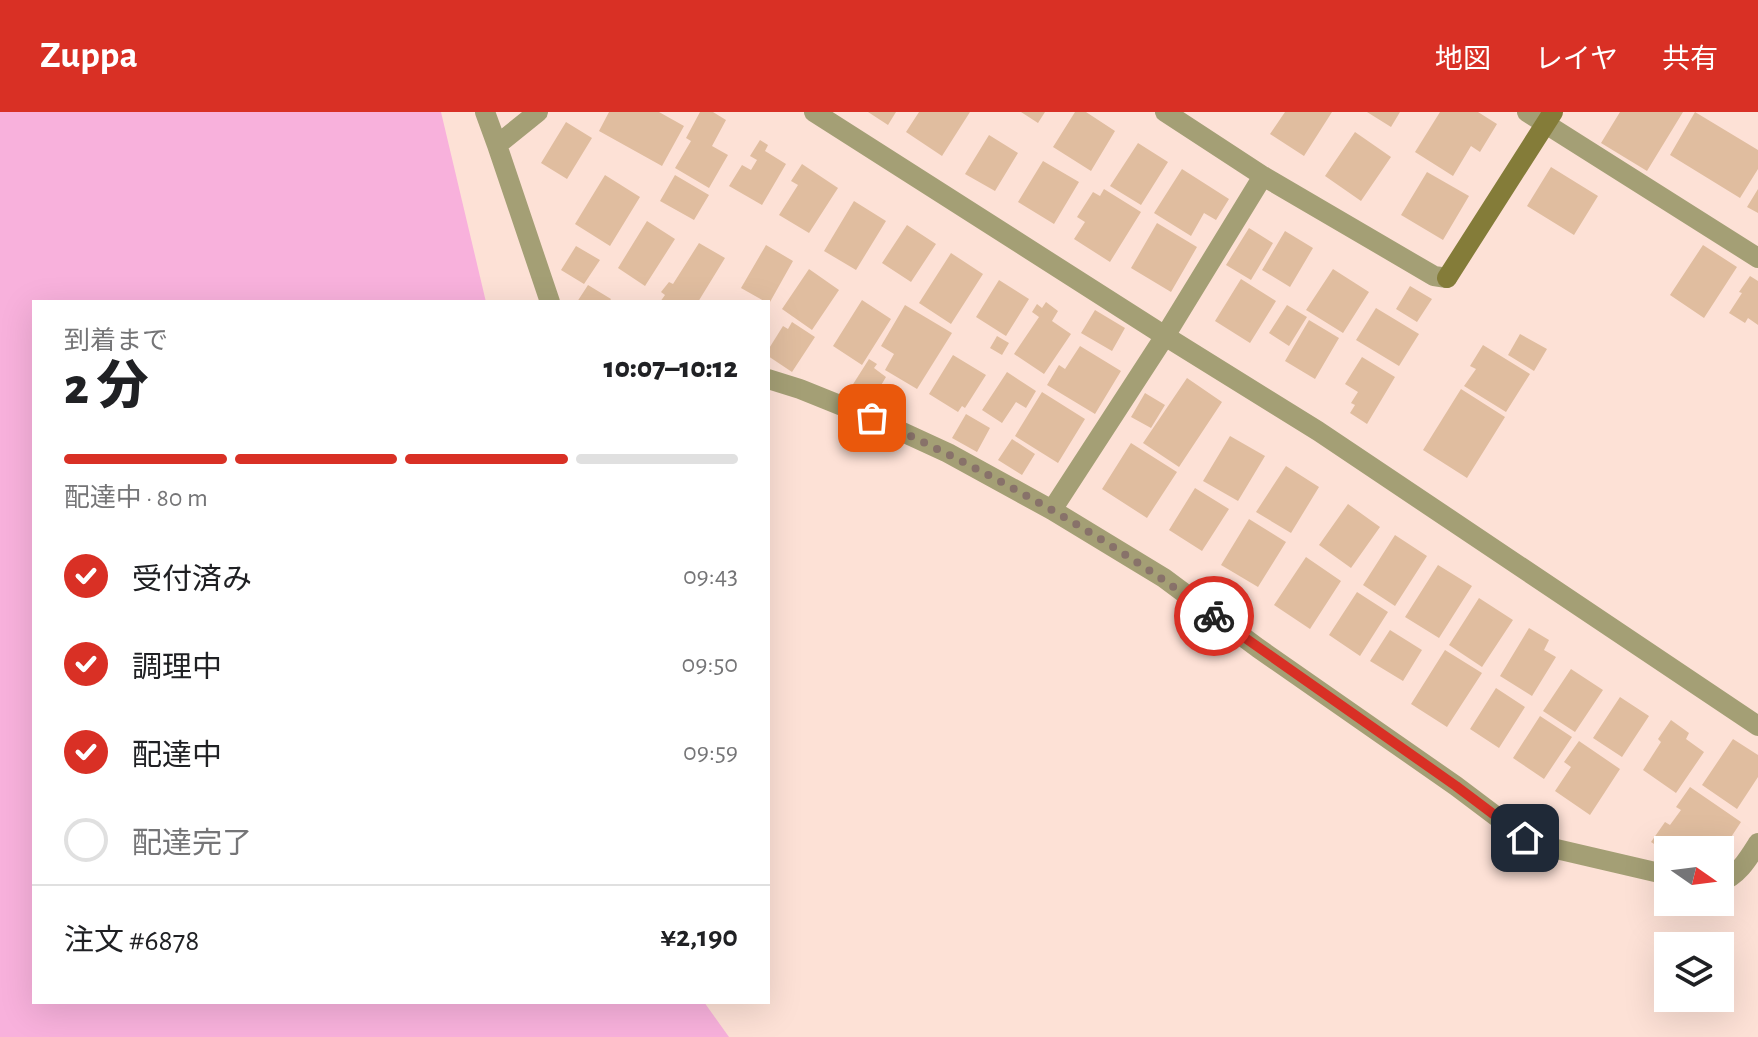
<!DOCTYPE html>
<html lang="ja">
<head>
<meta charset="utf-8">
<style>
  :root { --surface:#fff; --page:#f2f2f2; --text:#202124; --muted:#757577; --line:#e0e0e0; --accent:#d93025 }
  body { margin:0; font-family:"Alegreya Sans","Noto Sans JP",sans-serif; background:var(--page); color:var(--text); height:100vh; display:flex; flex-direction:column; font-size:30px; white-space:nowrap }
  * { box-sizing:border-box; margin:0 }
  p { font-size:26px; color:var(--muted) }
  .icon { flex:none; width:44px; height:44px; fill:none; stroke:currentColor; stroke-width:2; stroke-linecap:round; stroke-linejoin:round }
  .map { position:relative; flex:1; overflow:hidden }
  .panel { position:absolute; left:32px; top:188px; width:738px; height:704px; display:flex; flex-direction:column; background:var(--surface); border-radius:0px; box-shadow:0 8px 32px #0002 }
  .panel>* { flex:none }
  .needle { width:52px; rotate:104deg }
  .tools { position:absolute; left:1654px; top:724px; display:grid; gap:16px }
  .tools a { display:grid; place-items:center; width:80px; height:80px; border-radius:0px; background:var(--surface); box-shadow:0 8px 32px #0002; font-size:40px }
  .pin { position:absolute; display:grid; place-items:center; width:68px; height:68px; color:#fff; margin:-34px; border-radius:16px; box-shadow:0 4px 12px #0006 }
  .courier { position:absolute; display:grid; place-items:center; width:80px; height:80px; margin:-40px; border:6px solid #d93025; border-radius:50%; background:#fff; color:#222; box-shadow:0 2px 10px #0007 }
  .headline em { font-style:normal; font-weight:800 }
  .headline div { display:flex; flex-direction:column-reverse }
  .headline { display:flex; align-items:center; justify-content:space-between; height:136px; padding:0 32px }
  h1 { font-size:52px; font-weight:800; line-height:60px }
  .bar { display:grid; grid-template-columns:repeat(4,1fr); gap:12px 8px; align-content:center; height:96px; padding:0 32px }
  .bar i { height:10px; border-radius:6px; background:var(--line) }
  .bar .selected { background:var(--accent) }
  .bar p { grid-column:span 4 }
  .line { display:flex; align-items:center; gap:20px; padding:0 32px; border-top:2px solid var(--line) }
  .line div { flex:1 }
  ol { padding:0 32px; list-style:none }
  li { display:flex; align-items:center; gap:24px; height:88px }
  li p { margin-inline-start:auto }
  li .icon { padding:8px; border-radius:50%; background:var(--accent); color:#fff; stroke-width:4 }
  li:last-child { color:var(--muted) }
  li i { width:44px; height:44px; border:4px solid var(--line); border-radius:50% }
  header { display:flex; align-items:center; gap:48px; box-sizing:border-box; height:112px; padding:0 40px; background:var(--accent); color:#fff }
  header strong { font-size:38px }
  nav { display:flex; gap:44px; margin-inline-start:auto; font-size:28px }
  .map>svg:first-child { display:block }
  .green { fill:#f8b1dc }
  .building { fill:#e0bd9f }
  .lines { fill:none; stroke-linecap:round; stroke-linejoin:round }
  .street { stroke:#a49f75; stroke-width:20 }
  .secondary { stroke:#847c39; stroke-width:20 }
  .done { stroke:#88726a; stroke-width:8; stroke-dasharray:0 14.4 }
  .route { stroke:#d93025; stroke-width:10 }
</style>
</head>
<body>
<header>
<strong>Zuppa</strong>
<nav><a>地図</a><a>レイヤ</a><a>共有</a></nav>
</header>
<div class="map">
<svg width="1758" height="925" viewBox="0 0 1758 925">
  <rect width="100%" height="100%" fill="#fde1d6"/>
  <path class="green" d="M 0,0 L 441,0 L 486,190 L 34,190 L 34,890 L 704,890 L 729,925 L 0,925 Z"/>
  <path class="building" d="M 609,0 L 659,0 L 684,14 L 662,54 L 599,19 Z
    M 700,0 L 713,0 L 726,8 L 712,34 L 728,43 L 709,76 L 675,56 L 691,29 L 686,26 Z
    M 868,0 L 896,0 L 888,13 Z
    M 919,0 L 970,0 L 942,44 L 906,20 Z
    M 1021,0 L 1045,0 L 1038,11 Z
    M 1075,0 L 1086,0 L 1115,19 L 1091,59 L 1053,35 Z
    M 1285,0 L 1332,0 L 1304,44 L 1270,22 Z
    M 1367,0 L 1400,0 L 1391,15 Z
    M 1440,0 L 1478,0 L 1497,12 L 1480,40 L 1471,34 L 1453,64 L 1415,40 Z
    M 1620,0 L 1683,0 L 1647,59 L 1601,31 Z
    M 1695,0 L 1758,38 L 1758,57 L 1740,86 L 1670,43 Z
    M 566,10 L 592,26 L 567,67 L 541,51 Z
    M 1355,20 L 1391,45 L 1361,89 L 1325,64 Z
    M 989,23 L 1018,41 L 995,79 L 965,62 Z
    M 760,28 L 768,33 L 765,39 L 786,52 L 762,93 L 729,74 L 742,53 L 751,58 L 757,48 L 750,44 Z
    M 1138,31 L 1168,50 L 1141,93 L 1110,74 Z
    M 1043,49 L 1079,70 L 1054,112 L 1018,90 Z
    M 802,52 L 838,76 L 809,121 L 779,103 L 798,73 L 791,69 Z
    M 1551,55 L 1598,84 L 1574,123 L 1527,94 Z
    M 1182,57 L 1229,87 L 1216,108 L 1204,101 L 1191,124 L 1154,101 Z
    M 1427,60 L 1469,84 L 1443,128 L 1401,103 Z
    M 605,63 L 640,85 L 610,134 L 575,112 Z
    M 675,63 L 709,83 L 694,108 L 660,89 Z
    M 1104,77 L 1141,100 L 1110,150 L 1074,127 L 1085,110 L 1077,105 L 1093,80 L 1100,84 Z
    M 1758,77 L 1758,101 L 1747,95 Z
    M 854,89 L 886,109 L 856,158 L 824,139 Z
    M 647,109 L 675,127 L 645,174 L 618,156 Z
    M 1157,111 L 1197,135 L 1171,180 L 1131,156 Z
    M 907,113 L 936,132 L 911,170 L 882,151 Z
    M 1249,116 L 1273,131 L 1251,168 L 1226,153 Z
    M 1285,119 L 1313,136 L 1290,175 L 1262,158 Z
    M 699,131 L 725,146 L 698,190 L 660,190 L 665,183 L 661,180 L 669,170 L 673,172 Z
    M 766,133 L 793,149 L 770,190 L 766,190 L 741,176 Z
    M 1703,133 L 1737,155 L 1704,206 L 1670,183 Z
    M 576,134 L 600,148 L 584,172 L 561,158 Z
    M 951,141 L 983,162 L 951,212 L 919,191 Z
    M 809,157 L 839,178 L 812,218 L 782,197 Z
    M 1333,157 L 1369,180 L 1343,221 L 1306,198 Z
    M 1750,164 L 1758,169 L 1758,213 L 1748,206 L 1745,211 L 1729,201 L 1742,181 L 1739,180 Z
    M 1241,167 L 1276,189 L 1250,231 L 1215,209 Z
    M 999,168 L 1029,187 L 1006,224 L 976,205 Z
    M 588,173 L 611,187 L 609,190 L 577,190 Z
    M 1410,174 L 1432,187 L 1417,210 L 1396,197 Z
    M 862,188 L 891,207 L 862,253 L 833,234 Z
    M 1046,190 L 1058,199 L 1052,209 L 1071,222 L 1044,262 L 1014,242 L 1039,205 L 1032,200 L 1037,192 L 1042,196 Z
    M 905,193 L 952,221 L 917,277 L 885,258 L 894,242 L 881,234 Z
    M 1287,193 L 1307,205 L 1289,234 L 1269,221 Z
    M 1376,196 L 1419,222 L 1399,254 L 1356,228 Z
    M 1095,198 L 1125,216 L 1112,239 L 1081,221 Z
    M 1309,208 L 1339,226 L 1315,267 L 1285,249 Z
    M 792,210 L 815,225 L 792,260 L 768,244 L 768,238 L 783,214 L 788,217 Z
    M 1520,222 L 1547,237 L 1534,259 L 1508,243 Z
    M 997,224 L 1009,231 L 1002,243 L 990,236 Z
    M 1483,233 L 1530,262 L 1506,300 L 1464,274 L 1476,257 L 1470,254 Z
    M 1080,234 L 1121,259 L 1095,302 L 1047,273 L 1059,253 L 1065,257 Z
    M 953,243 L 986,263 L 965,296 L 962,294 L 958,300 L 929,282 Z
    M 1362,245 L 1395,265 L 1367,312 L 1350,301 L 1355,293 L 1351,291 L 1358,280 L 1345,272 Z
    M 869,247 L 877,252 L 874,256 L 886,265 L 871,290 L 850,277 Z
    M 1007,260 L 1036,279 L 1026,296 L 1016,290 L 1002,311 L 982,298 Z
    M 1187,266 L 1222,290 L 1179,355 L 1143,331 Z
    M 1461,277 L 1505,305 L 1467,366 L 1423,338 Z
    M 1042,280 L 1085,307 L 1058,351 L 1015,324 Z
    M 1145,281 L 1165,293 L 1151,316 L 1131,305 Z
    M 966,302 L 990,316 L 977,340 L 952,326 Z
    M 1230,324 L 1265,344 L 1238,389 L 1203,369 Z
    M 1012,327 L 1035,342 L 1022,363 L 998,348 Z
    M 1131,331 L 1177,360 L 1147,406 L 1102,377 Z
    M 1286,354 L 1319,375 L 1291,421 L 1256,400 Z
    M 1195,376 L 1229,397 L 1202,439 L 1169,418 Z
    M 1348,392 L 1380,415 L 1351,456 L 1319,433 Z
    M 1249,407 L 1286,430 L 1258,475 L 1221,453 Z
    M 1395,423 L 1427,444 L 1395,494 L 1363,473 Z
    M 1306,445 L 1341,469 L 1310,517 L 1274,493 Z
    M 1438,453 L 1472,474 L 1439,526 L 1405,505 Z
    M 1357,480 L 1388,500 L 1360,544 L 1329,523 Z
    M 1479,486 L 1513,508 L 1482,555 L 1449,533 Z
    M 1529,516 L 1549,528 L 1544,538 L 1556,545 L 1532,584 L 1500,564 Z
    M 1390,518 L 1422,538 L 1403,569 L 1370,549 Z
    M 1445,538 L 1482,561 L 1447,615 L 1411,592 Z
    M 1571,557 L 1603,578 L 1575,620 L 1543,599 Z
    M 1496,576 L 1525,595 L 1499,636 L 1470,617 Z
    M 1620,585 L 1649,604 L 1622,645 L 1593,626 Z
    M 1540,604 L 1572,625 L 1544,667 L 1513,646 Z
    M 1671,608 L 1689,621 L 1686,627 L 1704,640 L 1676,681 L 1643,658 L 1661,630 L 1658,627 Z
    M 1733,627 L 1758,643 L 1758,665 L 1737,697 L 1702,673 Z
    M 1579,629 L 1620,657 L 1590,703 L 1555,679 L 1571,655 L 1564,650 Z
    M 1690,675 L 1741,710 L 1720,742 L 1720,738 L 1695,738 L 1683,730 L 1678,738 L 1668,738 L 1668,741 L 1651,730 L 1665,710 L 1670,713 L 1681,698 L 1676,695 Z"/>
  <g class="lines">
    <path class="street" d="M 485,0 L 497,33 L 538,0
      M 814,0 L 1165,224 L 1318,319 L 1758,614
      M 1165,0 L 1263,64 L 1434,164 L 1447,166
      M 1527,0 L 1758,146
      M 497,33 L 550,190
      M 768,267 L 800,277 L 872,306 L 948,341 L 1052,398 L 1164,466 L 1258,536 L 1456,674 L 1525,726 L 1552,736 L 1668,763
      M 1052,398 L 1165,224 L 1263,64
      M 1720,770 C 1738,764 1748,747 1758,731"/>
    <path class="secondary" d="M 1447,166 L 1553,0"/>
  </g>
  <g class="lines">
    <path class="done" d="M 872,306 C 992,361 1108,425 1214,504"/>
    <path class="route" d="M 1214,504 L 1456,674 L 1525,726"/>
  </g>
</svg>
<div class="tools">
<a><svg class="needle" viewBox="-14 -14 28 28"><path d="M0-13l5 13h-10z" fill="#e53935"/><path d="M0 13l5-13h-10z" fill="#757577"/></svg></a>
<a><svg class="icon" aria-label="layers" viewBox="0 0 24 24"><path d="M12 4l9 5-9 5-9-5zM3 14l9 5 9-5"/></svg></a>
</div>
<div class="pin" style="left:872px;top:306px;background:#ea580c"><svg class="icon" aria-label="bag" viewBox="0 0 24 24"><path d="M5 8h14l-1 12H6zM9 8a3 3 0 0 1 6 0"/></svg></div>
<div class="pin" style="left:1525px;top:726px;background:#1f2937"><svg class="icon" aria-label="home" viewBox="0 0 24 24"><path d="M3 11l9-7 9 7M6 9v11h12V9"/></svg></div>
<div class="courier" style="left:1214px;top:504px"><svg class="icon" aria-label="bike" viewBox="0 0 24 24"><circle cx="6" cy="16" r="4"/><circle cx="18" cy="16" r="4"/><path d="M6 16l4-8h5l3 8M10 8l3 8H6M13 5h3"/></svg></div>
<section class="panel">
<div class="headline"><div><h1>2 分</h1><p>到着まで</p></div><em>10:07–10:12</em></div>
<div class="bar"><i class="selected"></i><i class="selected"></i><i class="selected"></i><i></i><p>配達中 · 80 m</p></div>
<ol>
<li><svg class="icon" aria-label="check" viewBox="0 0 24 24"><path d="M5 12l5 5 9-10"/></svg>受付済み<p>09:43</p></li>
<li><svg class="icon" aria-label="check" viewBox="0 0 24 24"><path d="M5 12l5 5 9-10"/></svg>調理中<p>09:50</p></li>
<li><svg class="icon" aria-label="check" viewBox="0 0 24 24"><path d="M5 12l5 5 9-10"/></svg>配達中<p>09:59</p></li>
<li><i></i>配達完了</li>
</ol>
<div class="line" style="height:104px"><div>注文 #6878</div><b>¥2,190</b></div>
</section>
</div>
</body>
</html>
